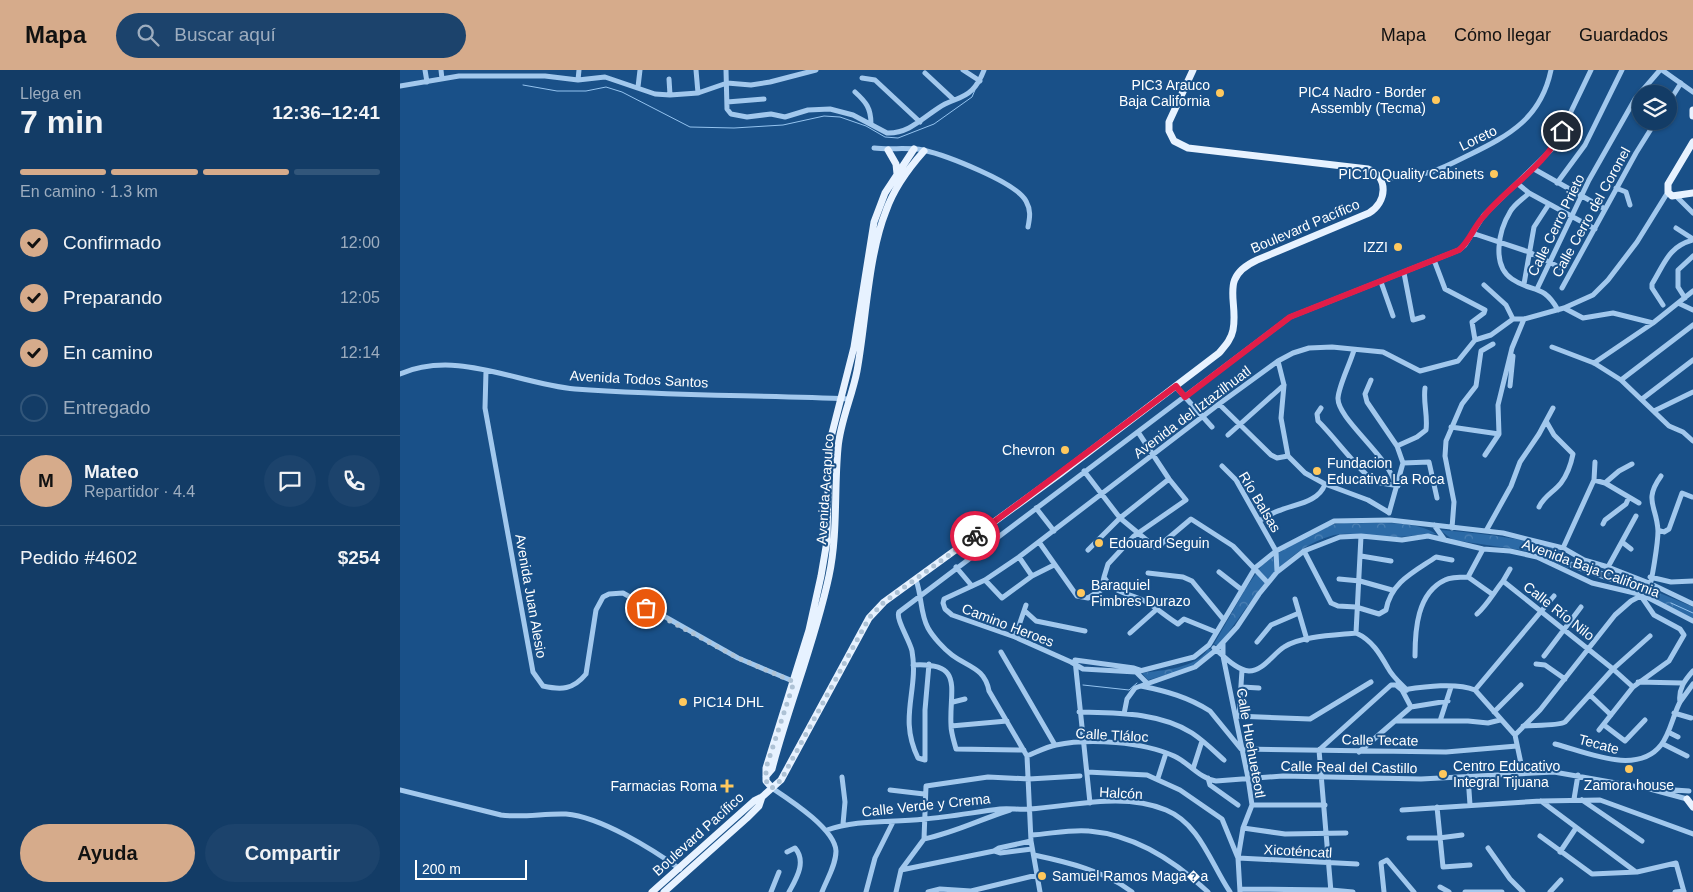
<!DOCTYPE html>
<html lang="es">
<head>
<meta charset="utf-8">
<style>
  :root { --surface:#133c66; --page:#1c436c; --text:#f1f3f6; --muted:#9dadbf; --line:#32567a; --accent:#d6ab8b }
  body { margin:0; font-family:Helvetica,sans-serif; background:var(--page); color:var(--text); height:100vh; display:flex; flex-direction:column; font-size:19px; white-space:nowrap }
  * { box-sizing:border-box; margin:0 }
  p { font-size:16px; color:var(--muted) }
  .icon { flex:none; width:28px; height:28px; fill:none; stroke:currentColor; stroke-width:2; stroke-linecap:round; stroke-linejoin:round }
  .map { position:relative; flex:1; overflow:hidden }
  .sheet { display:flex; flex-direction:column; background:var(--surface); width:400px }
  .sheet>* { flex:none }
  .buttons { position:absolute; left:1232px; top:15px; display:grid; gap:10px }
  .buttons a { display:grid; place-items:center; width:45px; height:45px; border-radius:50%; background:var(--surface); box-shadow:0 1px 4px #0004,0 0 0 1px var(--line); font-size:25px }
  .scale { position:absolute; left:15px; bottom:12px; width:112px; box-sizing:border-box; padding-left:5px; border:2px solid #fff; border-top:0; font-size:14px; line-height:18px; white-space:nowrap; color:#fff; -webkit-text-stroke:4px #195088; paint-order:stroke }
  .pin { position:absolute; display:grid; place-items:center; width:42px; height:42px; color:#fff; margin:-21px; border:2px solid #fff; border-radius:50%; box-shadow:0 1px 5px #0007 }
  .courier { position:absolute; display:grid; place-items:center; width:50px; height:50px; margin:-25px; border:4px solid #e11d48; border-radius:50%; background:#fff; color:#222; box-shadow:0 1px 6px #0007 }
  .overview em { font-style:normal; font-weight:800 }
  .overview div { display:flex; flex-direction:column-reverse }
  .overview { display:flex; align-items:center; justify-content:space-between; height:85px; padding:0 20px }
  h1 { font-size:32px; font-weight:800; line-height:38px }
  .bar { display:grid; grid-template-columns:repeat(4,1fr); gap:8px 5px; align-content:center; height:60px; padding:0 20px }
  .bar i { height:6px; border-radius:4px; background:var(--line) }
  .bar .on { background:var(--accent) }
  .bar p { grid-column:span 4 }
  .line { display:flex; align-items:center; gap:12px; padding:0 20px; border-top:1px solid var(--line) }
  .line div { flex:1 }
  .round { display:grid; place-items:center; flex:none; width:52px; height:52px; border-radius:26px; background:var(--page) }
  ol { padding:0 20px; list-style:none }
  li { display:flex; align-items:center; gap:15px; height:55px }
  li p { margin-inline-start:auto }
  li .icon { padding:5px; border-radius:50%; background:var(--accent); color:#111; stroke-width:4 }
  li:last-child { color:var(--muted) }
  li i { width:28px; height:28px; border:2px solid var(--line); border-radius:50% }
  .primary-button { display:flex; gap:10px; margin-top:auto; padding:10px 20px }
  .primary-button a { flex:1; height:58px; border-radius:30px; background:var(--accent); color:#111; font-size:20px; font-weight:800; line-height:58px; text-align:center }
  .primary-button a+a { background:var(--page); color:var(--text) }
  header { display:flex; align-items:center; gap:30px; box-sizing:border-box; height:70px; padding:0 25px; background:var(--accent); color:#111 }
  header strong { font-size:24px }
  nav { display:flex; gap:28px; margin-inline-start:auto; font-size:18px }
  .search { width:350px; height:45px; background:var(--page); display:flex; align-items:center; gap:12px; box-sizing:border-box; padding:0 18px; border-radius:28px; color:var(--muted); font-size:19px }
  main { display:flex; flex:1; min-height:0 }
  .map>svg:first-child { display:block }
  .park { fill:url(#park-crowns) }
  .water { fill:url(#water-ripples); stroke:#94c3ef }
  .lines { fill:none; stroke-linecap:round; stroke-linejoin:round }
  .stream { stroke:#94c3ef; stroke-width:1 }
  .minor { stroke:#a2c8ed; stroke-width:5 }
  .major { stroke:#e7f2ff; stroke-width:7 }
  .done { stroke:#aec2d5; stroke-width:5; stroke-dasharray:0 9 }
  .route { stroke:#e11d48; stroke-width:6 }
  .poi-dot { fill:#ffc85d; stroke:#195088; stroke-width:2 }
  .labels { text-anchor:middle; stroke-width:4; stroke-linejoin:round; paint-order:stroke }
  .poi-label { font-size:14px; fill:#fff; stroke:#195088; text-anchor:end }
  .street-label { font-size:14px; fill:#fff; stroke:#195088 }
</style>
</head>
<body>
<header>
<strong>Mapa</strong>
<div class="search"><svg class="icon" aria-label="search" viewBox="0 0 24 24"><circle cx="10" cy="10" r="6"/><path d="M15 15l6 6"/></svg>Buscar aquí</div>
<nav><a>Mapa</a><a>Cómo llegar</a><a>Guardados</a></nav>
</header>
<main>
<section class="sheet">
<div class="overview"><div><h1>7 min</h1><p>Llega en</p></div><em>12:36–12:41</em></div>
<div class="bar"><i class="on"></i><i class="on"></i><i class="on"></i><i></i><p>En camino · 1.3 km</p></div>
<ol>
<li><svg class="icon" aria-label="check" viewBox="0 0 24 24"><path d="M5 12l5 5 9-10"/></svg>Confirmado<p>12:00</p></li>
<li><svg class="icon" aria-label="check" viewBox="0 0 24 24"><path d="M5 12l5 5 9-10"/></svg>Preparando<p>12:05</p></li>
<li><svg class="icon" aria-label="check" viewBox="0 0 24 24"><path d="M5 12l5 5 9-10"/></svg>En camino<p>12:14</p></li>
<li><i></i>Entregado</li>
</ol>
<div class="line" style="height:90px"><b class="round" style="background:var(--accent);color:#111">M</b><div><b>Mateo</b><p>Repartidor · 4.4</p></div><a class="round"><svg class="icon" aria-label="chat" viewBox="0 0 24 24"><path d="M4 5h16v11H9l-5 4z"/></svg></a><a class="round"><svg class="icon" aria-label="phone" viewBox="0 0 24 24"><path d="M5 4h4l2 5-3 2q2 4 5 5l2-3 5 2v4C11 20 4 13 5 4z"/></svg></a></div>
<div class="line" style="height:65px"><div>Pedido #4602</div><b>$254</b></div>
<div class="primary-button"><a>Ayuda</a><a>Compartir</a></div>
</section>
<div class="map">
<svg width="1293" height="822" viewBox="0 0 1293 822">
  <defs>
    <pattern id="park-crowns" width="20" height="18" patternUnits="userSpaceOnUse" patternTransform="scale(1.25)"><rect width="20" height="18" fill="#2c6aa6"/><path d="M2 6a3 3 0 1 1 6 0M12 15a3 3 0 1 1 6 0" fill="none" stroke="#4c80b3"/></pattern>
    <pattern id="water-ripples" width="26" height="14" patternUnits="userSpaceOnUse" patternTransform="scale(1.25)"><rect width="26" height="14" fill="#436a93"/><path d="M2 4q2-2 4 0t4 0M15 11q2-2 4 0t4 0" fill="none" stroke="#5f80a3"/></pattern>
  </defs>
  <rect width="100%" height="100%" fill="#195088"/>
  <path class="park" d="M 944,453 C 970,454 1015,449 1036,464 C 1021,463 1006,468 991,467 C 972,467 952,461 934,465 C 880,479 850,535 818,576 L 814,574 L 846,518 L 862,495 L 893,473 L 930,455 Z
    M 1040,460 C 1066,462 1156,470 1170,488 L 1168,498 L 1127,481 L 1053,470 Z
    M 1255,521 L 1293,537 L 1293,549 L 1251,527 Z
    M 808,579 L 811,579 L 810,583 L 794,597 L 748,610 L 742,603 C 762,600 796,599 808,579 Z"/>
  <path class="water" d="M 1171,492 L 1196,503 L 1200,501 L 1240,510 L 1238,521 L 1170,497 Z"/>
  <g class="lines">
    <path class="stream" d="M 123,15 L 157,21 L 186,21 L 206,17 L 222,22 L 290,57 L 334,58 L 383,55 L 424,46 L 440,47 L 466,56 L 485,67 L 498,68 L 534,54 L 572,27 L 575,20
      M 1134,479 L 1170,494
      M 1271,533 L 1293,543
      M 683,615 L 729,620 L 737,613"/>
    <path class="minor" d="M 25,0 L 27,12
      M 41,0 L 42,9
      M 296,0 L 298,23
      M 326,0 L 327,39 L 331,44 L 347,47 L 371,44 L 385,47 L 408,40 L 430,39 L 453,45 L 487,63 C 511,64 526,44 545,34 C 555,29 564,28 572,20 C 578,14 581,8 584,0
      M 563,0 L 580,11
      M 1262,0 L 1293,22
      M 525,3 L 554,30
      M 462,8 L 475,10 L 520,52
      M 269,9 L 270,25
      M 178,10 L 179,0
      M 0,16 L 59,6 L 145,6 L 178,10 L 205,7 L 255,24 L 270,25 L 298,23 L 327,13 L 351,15 L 370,12 L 416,0
      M 238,17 L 240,0
      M 455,22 C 466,32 471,38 471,54
      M 327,32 L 364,29
      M 1269,32 L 1281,13
      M 474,78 C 490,80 508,77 523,80 C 545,85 616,112 626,131 C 631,140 630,147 628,157
      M 1134,99 L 1205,139
      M 981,109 C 997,107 1015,106 1031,102 C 1044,98 1057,91 1069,85 C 1110,65 1141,48 1151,0
      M 1157,113 L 1185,75 L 1222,0
      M 1118,114 L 1129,123 L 1195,159
      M 1216,118 L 1226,122 L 1230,135
      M 1268,122 L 1237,172 L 1208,210 L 1193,225 L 1164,238 L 1124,249 L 1113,249 L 1091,265 L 1075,270 L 1058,291 L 1020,301 L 983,282 L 932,277 L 909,278 L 893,283 L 878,291 L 819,334 L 619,487 L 585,510 L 544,529 L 543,533 L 545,539 L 552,545 L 615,567 L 671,592 L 683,599 L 736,602 L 794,587 L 809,575 L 855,498 L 876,481 L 934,451 L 990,450 L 1103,463 L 1163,478 L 1184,490 L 1208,497 L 1249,513 L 1293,534
      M 1129,123 C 1123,129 1114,134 1110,142 C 1099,160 1091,195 1112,209 C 1132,223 1143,213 1158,240
      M 1277,127 L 1293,143
      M 1276,158 L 1293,169
      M 1072,163 L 1129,182 L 1163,199
      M 1034,190 L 1045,219 L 1085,240 L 1084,243 L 1072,252 L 1075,270
      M 1004,203 L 1013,250 L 1023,247
      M 981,212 L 993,246
      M 1124,214 L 1134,157 L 1149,134
      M 1084,215 L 1106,235 L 1113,249
      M 1162,218 L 1236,83 L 1256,51
      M 1137,219 L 1189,110 L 1235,29 L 1260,0
      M 1285,228 L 1278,217 L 1278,200 L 1293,186
      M 1278,233 L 1293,240
      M 1263,235 L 1252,218 L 1252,214 C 1265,193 1268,177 1293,170
      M 1164,238 L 1183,248 L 1213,243 L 1253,253
      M 1152,277 L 1194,293 L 1221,310 L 1269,356 L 1283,362 L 1293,371
      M 954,280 C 950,294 939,315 938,328 C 937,349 991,388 995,415
      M 878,291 L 884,315 L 881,348 L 888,386 L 905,403 L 925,414 L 968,430 L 988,442
      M 1194,293 L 1253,253 L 1293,221
      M 86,301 L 85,338 L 133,602 L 143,616 C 161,620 173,620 186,604 L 196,540 L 203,527 L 209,524 L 223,523 L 338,588 L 395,612
      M 0,304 C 57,279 118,314 175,319 C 266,326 358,325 449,329
      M 971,310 L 965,324 L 967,332 L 997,376 L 1003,393 L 989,443
      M 1221,310 L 1293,255
      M 1110,316 L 1113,286
      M 776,317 L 812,357
      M 1242,329 L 1293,290
      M 819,334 L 871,385 L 877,388 L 888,386
      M 921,338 L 917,344 L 918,351 C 931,363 964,407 975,411 C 981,414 990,414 998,416
      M 1254,341 L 1293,322
      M 1051,357 L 1099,364
      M 738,362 L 769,409 L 786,430 L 734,466 L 708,494 L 704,507 C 714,525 732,523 748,533 C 758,539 768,548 778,554 L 784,549 L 816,562
      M 828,365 L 884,315
      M 997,376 L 1017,367 L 1026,360 C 1028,345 1023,333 1025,318
      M 1085,385 L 1099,364 L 1098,335 L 1112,278 L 1124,249
      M 1003,393 L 1029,392 L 1037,428
      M 822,396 L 836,410 L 876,481 L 877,502
      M 684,401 L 720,448 L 755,477 L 759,476 L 791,449 L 833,476 L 868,513
      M 1194,410 L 1205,413 L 1239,433
      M 1205,413 L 1219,401 L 1232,394
      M 1139,437 C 1144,426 1154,422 1161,413 C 1167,405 1171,394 1173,384 L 1154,365 L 1146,351
      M 636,438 L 654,461
      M 859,451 C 866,447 873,442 881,440 C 896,434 919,432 925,414
      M 1203,454 L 1205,450 L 1226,434 L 1229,427
      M 1034,455 L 1044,469
      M 1052,458 L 1054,432 L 1045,386 L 1046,371 L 1062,334 L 1076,316 L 1081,281 L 1093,274
      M 1258,460 L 1264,462 L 1269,459 L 1282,423 L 1292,427
      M 1086,461 L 1111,416 L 1120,392 L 1139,364 L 1153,338
      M 961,466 L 956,563 C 972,570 980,584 988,598 C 992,606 1000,613 1007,620
      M 639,472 L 677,526 L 688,528 L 701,520 L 704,507
      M 1222,472 L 1231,479
      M 1163,478 L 1194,410 L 1195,392
      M 688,480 L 720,448 L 769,409
      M 904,481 L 931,533 L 938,536 L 956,537 L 979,544 L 986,540 C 991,512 1014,502 1036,487 L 1052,490
      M 961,486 L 991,491
      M 619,487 L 632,506
      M 556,497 L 572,516
      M 1208,497 L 1236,446
      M 819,502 L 842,520
      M 748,503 L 783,507 L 792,511 L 824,550
      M 1068,507 L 1083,479
      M 1068,507 L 1092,524
      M 1250,507 L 1271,512 L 1293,511
      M 939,509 L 960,511 L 992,520
      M 516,510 C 522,526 520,543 528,558 C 533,567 544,579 552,585 C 568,597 585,598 589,621 L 627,686 L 631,771 L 640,822
      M 585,510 L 602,528 L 632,506 L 654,495
      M 1103,511 L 1110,499
      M 895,529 L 907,570
      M 625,541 L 636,551 L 685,561
      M 1077,544 C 1088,534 1094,522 1103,511 L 1213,599 L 1233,617
      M 730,563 L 757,539
      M 615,567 L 626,535
      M 857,572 L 871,555 L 899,543
      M 823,573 L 823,586 L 848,708 L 852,735 L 843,758 L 838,788 L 840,822
      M 814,578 C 824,586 836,600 849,601 C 863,601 873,584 884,577 C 900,566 937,565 956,563
      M 601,582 L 655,675
      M 1015,586 C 1015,560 1017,523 1045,510 C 1051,507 1061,507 1068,507
      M 1144,586 L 1181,537
      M 675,590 L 690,733
      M 675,590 L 734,598 L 740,600
      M 529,594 L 525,640 L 525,690 L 518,688 C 498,647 519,621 512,581 C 510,571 495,548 499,542 L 890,247 L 1059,180 L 1065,175 L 1084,145 L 1154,77 L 1191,0
      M 1136,594 L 1145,595 L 1165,609
      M 513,595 C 565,592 549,619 551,655 C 551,663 554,671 556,679 L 624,680
      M 735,601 L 747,613
      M 1238,612 L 1282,613
      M 741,616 C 766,621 788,627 810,641 L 841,679 L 1046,682 L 1117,676
      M 842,617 L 859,618
      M 1002,620 L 1011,637
      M 1075,620 L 1154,526
      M 1190,625 L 1211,645
      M 553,632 L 565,629
      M 1280,632 L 1293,614
      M 1011,637 L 1048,631
      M 679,642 C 716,643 759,642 792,663 C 804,671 814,681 824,690
      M 1094,642 L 1121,615
      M 1274,643 L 1291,648
      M 724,644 L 727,629 L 735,618 L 795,597 L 816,580 L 837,557 L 859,524 L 877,502 L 904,481 L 940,467 L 961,466 L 1002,470 L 1028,466 L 1083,479 L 1110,481 L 1137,487 L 1192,513 L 1243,525 L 1293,551
      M 836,646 L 910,649 L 971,612
      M 839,646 L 842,600
      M 996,651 L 1068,651 L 1088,653 L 1100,650
      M 1040,651 L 1051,617
      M 1204,655 L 1225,671 L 1245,650
      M 551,656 L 607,651
      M 1123,656 C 1133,655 1159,656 1165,652 L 1213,599 L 1250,566
      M 1199,660 L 1233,617 L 1269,591 L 1284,565 L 1280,559 L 1254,545 L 1241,526
      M 1268,662 L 1278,667
      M 1115,665 L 1140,640 L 1215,545 L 1231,531 L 1248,522 C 1252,512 1258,472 1258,461 C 1257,436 1243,431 1261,406
      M 1155,674 C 1186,682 1237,706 1261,675 C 1270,664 1273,645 1280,632 C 1278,619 1285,610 1293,601
      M 1263,674 L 1287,686
      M 959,682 L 1011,637
      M 627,686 C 637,682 646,677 656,675 C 690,668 743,672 774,686 C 788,692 800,709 816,711 L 883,706 L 1021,709 L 1154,702 L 1250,719 L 1287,729
      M 793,699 L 802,671
      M 687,702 L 747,705 L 780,720 L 822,749 L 838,788 L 957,794
      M 1068,706 L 1070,735
      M 442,707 L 445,732 L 443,754
      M 758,708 L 766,683
      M 808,708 L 810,715 L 838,735
      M 372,718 C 390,730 435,759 436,781 C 436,795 427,809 422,822
      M 1260,719 L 1289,721
      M 0,720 L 101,745 C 123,748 145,743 166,744 C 201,747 252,779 280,799
      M 490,720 L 524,724
      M 1174,729 L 1178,705
      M 1182,730 L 1242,771
      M 1141,731 L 1236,802
      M 852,735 L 925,735
      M 1037,737 L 1043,797 L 1070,795
      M 1002,740 L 1141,731 L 1200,730 L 1293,764
      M 843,758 L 885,764 L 946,763
      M 427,760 C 457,749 492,753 524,749 C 550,747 575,742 600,739 C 610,738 620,740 630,739 C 674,736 723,722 766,740 C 800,754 811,794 830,822
      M 631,765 C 650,764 671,759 689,761 C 735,765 775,791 808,822
      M 1140,766 L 1192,804 L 1237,802 L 1276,793 L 1284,822
      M 1009,768 L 1039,768 L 1062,765
      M 524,769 L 526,716 L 588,707 L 629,709 L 680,706
      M 524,769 C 554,763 581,749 610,740
      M 1088,778 L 1110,809 L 1123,822
      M 594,781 L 600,783 L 632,779
      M 387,782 L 395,778 C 407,792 396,809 389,822
      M 1160,782 L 1176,758
      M 634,785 C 667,792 705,801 732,822
      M 501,800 L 594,781 L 599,778 L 631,771
      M 1040,817 L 1049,822
      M 840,819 L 931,820 L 953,822
      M 371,822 L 379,802
      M 466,822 L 475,788 L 493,752
      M 496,822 L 501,800 L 524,769
      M 528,822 L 540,819 L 571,821 L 637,805
      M 931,822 L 919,680 L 991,615 L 996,615 L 1002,620 C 1023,617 1055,612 1075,620 L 1115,665 L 1123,703
      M 984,822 L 981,793 L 987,790 L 1014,822
      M 1065,822 L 1102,822
      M 1150,822 L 1161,810
      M 1275,822 L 1284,821"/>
    <path class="major" d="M 1293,40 L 1293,46
      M 1293,72 L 1268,114 L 1268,122 L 1272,126 L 1293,123
      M 488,80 L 496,94 L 497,104
      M 366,706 L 372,699 C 389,634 415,572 429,506 C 438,464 434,421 438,378 C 440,352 452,327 457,301 C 466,252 468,186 486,141 C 494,118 508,99 524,81
      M 372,718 L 366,711 L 366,698 L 409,560 L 421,506 L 427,471 L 429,375 L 454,277 L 474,152 L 485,123 L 514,79
      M 1287,729 L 1293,737
      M 252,822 L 354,731 L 362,727 L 381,710 L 469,548 L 484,532 L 660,404 L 819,283 C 825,276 831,270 833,260 C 839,230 818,208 857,190 L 969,143 C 987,132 989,107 968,99 L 788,78 L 774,71 L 769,61 L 769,52 L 793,0
      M 264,822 L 347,748 L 359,736 L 362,727"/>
  </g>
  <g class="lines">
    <path class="done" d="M 246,538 L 338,588 L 394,612 L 366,698 L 366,711 L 372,718 L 381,710 L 469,548 L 484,532 L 575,466"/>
    <path class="route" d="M 575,466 L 776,316 L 785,327 L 890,247 L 1059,180 C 1070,171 1074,156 1084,146 C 1109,116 1144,97 1162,61"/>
  </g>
  <g class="poi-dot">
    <circle cx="820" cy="23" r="5"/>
    <circle cx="1036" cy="30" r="5"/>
    <circle cx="1094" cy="104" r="5"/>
    <circle cx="998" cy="177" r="5"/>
    <circle cx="665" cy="380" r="5"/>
    <circle cx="917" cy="401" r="5"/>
    <circle cx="699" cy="473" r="5"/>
    <circle cx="681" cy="523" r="5"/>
    <circle cx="283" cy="632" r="5"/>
    <circle cx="1229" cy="699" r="5"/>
    <circle cx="1043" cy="704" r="5"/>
    <path d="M324.5 708.5h5v5h5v5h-5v5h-5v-5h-5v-5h5z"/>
    <circle cx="642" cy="806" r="5"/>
  </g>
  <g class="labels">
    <g class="poi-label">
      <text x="810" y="20">PIC3 Arauco<tspan x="810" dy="16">Baja California</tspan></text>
      <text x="1026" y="27">PIC4 Nadro - Border<tspan x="1026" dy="16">Assembly (Tecma)</tspan></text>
      <text x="1084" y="109">PIC10 Quality Cabinets</text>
      <text x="988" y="182">IZZI</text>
      <text x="655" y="385">Chevron</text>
      <text x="927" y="398" text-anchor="start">Fundacion<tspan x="927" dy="16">Educativa La Roca</tspan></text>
      <text x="709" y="478" text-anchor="start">Edouard Seguin</text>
      <text x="691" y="520" text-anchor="start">Baraquiel<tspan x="691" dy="16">Fimbres Durazo</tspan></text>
      <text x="293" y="637" text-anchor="start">PIC14 DHL</text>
      <text x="1053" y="701" text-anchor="start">Centro Educativo<tspan x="1053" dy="16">Integral Tijuana</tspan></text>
      <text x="1229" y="720" text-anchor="middle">Zamora house</text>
      <text x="317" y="721">Farmacias Roma</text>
      <text x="652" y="811" text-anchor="start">Samuel Ramos Maga�a</text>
    </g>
    <g class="street-label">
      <text transform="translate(1078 68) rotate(-26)" y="5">Loreto</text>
      <text transform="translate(1191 142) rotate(-61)" y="5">Calle Cerro del Coronel</text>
      <text transform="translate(1156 155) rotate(-64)" y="5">Calle Cerro Prieto</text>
      <text transform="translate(905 156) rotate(-23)" y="5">Boulevard Pacífico</text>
      <text transform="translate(239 309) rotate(3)" y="5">Avenida Todos Santos</text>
      <text transform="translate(792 342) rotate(-37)" y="5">Avenida del Iztazilhuatl</text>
      <text transform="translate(425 419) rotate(-86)" y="5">Avenida Acapulco</text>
      <text transform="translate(860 432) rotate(59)" y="5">Río Balsas</text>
      <text transform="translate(1191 498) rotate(20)" y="5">Avenida Baja California</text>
      <text transform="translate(131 526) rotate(80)" y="5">Avenida Juan Alesio</text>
      <text transform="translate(1159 541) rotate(38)" y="5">Calle Río Nilo</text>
      <text transform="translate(608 555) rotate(21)" y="5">Camino Heroes</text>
      <text transform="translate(712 665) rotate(3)" y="5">Calle Tláloc</text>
      <text transform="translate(980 670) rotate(1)" y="5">Calle Tecate</text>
      <text transform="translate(851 673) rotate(80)" y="5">Calle Huehueteotl</text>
      <text transform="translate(1199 674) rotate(15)" y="5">Tecate</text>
      <text transform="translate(949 697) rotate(1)" y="5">Calle Real del Castillo</text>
      <text transform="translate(721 723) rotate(3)" y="5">Halcón</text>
      <text transform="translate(526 735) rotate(-6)" y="5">Calle Verde y Crema</text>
      <text transform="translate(298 764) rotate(-42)" y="5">Boulevard Pacífico</text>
      <text transform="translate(898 781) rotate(3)" y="5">Xicoténcatl</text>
    </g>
  </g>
</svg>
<div class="buttons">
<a><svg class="icon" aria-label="layers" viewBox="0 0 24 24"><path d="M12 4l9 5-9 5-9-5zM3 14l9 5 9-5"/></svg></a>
</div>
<div class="scale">200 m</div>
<div class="pin" style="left:246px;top:538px;background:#ea580c"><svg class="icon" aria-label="bag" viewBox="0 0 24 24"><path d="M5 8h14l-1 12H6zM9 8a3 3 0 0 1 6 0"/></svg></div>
<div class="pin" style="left:1162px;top:61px;background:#1f2937"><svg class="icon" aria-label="home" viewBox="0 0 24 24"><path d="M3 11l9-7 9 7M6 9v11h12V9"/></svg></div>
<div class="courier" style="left:575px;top:466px"><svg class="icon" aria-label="bike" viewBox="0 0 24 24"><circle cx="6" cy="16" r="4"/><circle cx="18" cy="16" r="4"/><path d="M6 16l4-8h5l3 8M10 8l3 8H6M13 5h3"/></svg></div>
</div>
</main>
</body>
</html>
